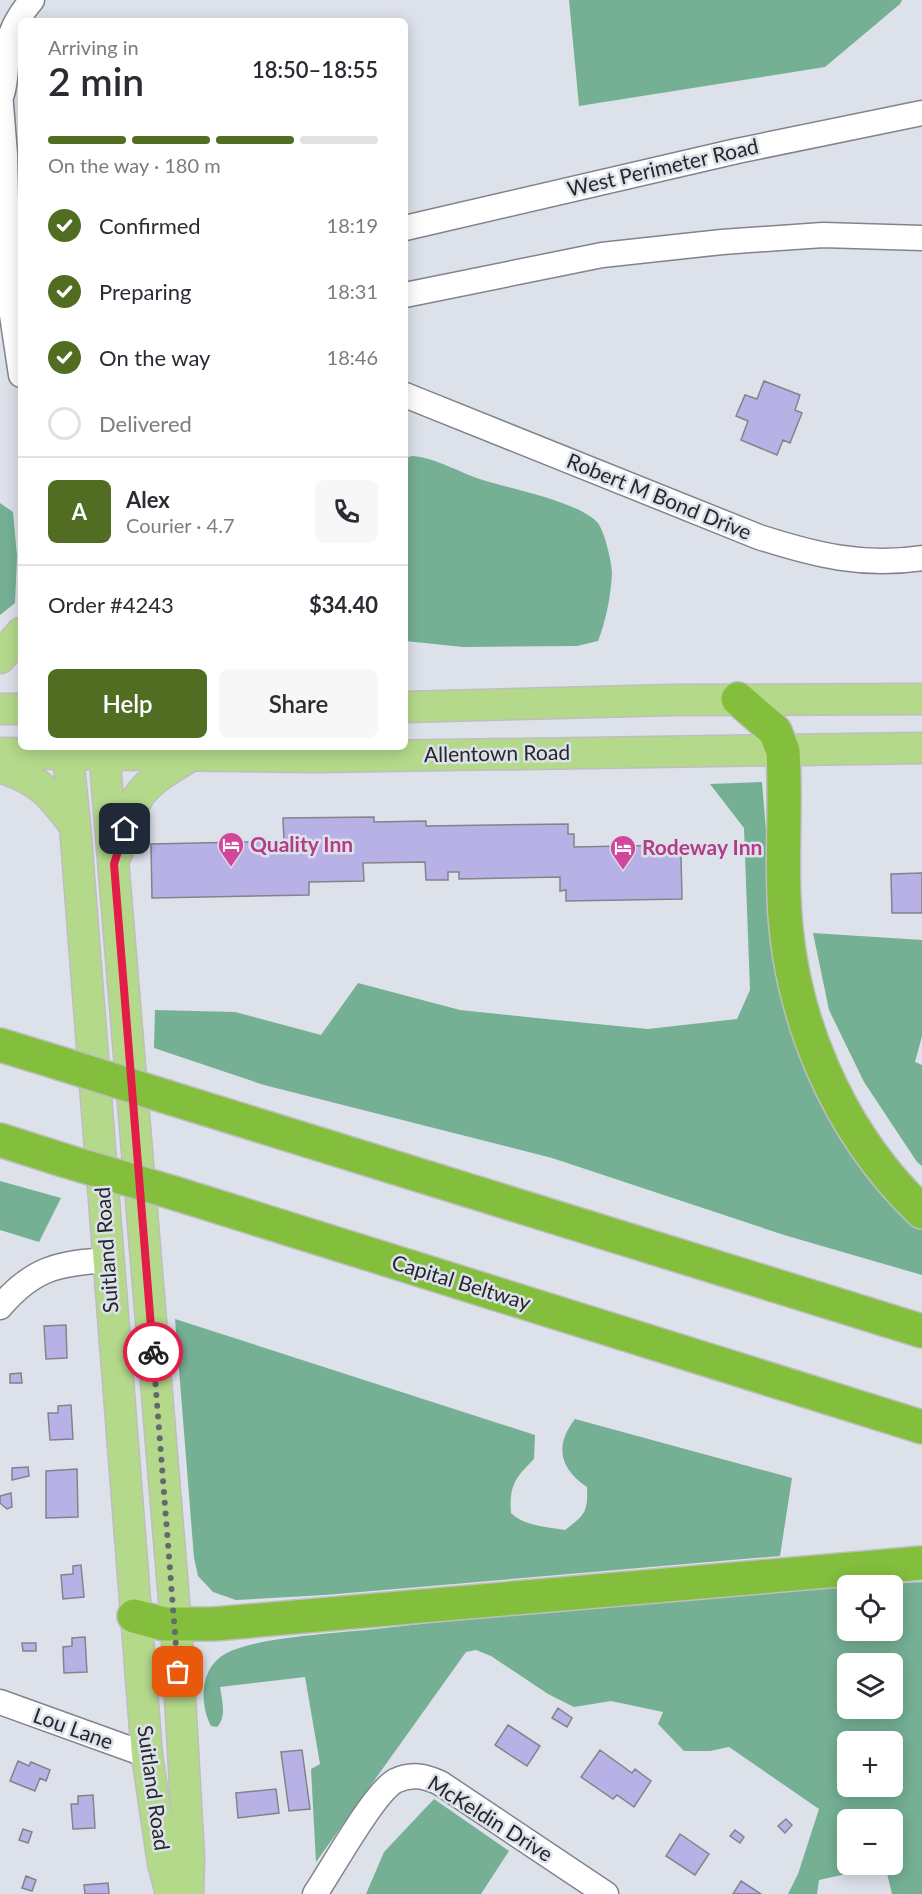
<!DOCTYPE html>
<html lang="en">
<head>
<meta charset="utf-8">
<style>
  :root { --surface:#fff; --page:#f7f7f7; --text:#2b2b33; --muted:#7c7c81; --line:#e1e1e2; --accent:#506d22 }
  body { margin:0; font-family:Lato,sans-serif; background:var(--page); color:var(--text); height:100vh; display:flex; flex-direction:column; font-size:22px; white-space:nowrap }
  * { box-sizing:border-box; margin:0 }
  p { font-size:20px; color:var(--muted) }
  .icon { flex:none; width:33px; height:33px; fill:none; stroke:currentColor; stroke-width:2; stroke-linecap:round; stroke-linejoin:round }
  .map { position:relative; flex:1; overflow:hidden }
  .details { position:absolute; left:18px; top:18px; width:390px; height:732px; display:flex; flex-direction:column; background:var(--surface); border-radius:9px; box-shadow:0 3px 15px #0003 }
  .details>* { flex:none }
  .fabs { position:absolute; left:837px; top:1575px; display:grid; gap:12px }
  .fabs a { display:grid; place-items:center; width:66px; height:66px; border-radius:9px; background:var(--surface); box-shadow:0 3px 15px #0003; font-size:30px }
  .pin { position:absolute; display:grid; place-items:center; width:51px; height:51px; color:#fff; margin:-26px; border-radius:12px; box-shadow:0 3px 9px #0006 }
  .courier { position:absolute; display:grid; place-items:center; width:60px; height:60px; margin:-30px; border:4px solid #e11d48; border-radius:50%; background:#fff; color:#222; box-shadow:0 2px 8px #0007 }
  .headline em { font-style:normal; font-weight:600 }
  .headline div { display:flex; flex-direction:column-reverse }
  .headline { display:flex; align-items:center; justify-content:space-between; height:102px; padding:0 30px }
  h1 { font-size:39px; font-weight:600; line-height:45px }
  .bar { display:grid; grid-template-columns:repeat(4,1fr); gap:9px 6px; align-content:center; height:72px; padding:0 30px }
  .bar i { height:8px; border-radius:4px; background:var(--line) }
  .bar .active { background:var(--accent) }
  .bar p { grid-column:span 4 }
  .line { display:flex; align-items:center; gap:15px; padding:0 30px; border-top:2px solid var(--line) }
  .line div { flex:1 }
  .round { display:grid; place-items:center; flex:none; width:63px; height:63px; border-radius:9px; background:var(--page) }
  ol { padding:0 30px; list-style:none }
  li { display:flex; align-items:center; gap:18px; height:66px }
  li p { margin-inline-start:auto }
  li .icon { padding:6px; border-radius:50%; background:var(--accent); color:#fff; stroke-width:4 }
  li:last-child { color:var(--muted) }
  li i { width:33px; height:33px; border:3px solid var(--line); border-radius:50% }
  .cta { display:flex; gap:12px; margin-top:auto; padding:12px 30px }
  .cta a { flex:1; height:69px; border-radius:9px; background:var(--accent); color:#fff; font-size:24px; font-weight:600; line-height:69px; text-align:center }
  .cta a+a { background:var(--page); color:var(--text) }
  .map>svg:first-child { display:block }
  .forest { fill:#75b095; fill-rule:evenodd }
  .building { fill:#b8b1e6; stroke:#84838c; stroke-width:1.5 }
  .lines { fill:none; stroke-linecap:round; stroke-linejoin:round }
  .minor-casing { stroke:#81848c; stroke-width:27 }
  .major-casing { stroke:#bebebf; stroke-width:33 }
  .highway-casing { stroke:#bebebf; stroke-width:36 }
  .minor { stroke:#fff; stroke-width:24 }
  .major { stroke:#b5d98b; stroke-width:30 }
  .highway { stroke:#83bf3d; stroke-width:33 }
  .highway-bridge-casing { stroke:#bebebf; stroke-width:36; stroke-linecap:butt }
  .highway-bridge { stroke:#83bf3d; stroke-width:33 }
  .done { stroke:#65686d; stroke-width:6; stroke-dasharray:0 10.8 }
  .route { stroke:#e11d48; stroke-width:8 }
  .labels { text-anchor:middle; stroke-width:5; stroke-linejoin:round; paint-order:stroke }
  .street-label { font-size:21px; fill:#25272a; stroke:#dde1ea }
  .hotel-label { font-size:21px; font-weight:bold; fill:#b23c85; stroke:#dde1ea; text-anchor:start }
</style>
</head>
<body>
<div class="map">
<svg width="922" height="1894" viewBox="0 0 922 1894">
  <rect width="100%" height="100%" fill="#dde1ea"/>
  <path class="forest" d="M 569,0 L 902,0 L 900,4 L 825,67 L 579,106 Z
    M 412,456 C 438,458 461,474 486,481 C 513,489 578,502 597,522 C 604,529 612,563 612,573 C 611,595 606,621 598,641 L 577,646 L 463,647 L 405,641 L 405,458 Z
    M 0,503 L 13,512 L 17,556 L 15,603 L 0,615 Z
    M 762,782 L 769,866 L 772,954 L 793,1027 L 922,1222 L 922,1275 L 784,1235 L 552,1158 L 264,1085 L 154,1048 L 155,1010 L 235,1012 L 321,1035 L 358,983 L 460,1010 L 546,1019 L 648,1029 L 737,1019 L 750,990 L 744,828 L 710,784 Z
    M 813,933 L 922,940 L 922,1036 L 915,1062 L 922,1065 L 922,1166 L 917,1162 L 864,1082 L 829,1010 Z
    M 0,1181 L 61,1198 L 39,1242 L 0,1230 Z
    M 175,1319 L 535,1435 L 534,1459 C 515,1478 509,1486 511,1513 C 524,1526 547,1527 565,1530 C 585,1515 588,1512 587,1487 C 560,1469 554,1446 575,1419 L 792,1478 L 780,1556 L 325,1595 L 236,1600 L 213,1592 L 198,1576 L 194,1558 Z
    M 922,1582 L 922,1894 L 892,1894 L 885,1865 L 892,1864 L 892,1820 L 848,1820 L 846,1874 L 819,1880 L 817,1894 L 788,1894 L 798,1874 L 819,1809 L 729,1747 L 710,1751 L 684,1751 L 658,1724 L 663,1712 L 611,1701 L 574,1707 L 548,1694 L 491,1656 L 476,1650 L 466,1652 L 316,1862 L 311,1769 L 320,1764 L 305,1677 L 220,1687 C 222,1700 227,1717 217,1727 L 211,1726 C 199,1703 200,1668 225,1654 C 254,1637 340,1633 376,1629 C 533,1611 690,1597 847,1587 L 848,1630 L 892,1630 L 892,1586 L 868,1585 ZM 848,1664 L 892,1664 L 892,1708 L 848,1708 ZM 848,1742 L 892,1742 L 892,1786 L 848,1786 Z
    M 434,1799 L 509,1851 L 481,1894 L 366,1894 L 384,1852 Z"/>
  <path class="building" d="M 764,381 L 800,395 L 795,410 L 802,413 L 790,443 L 783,440 L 777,455 L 741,440 L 748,421 L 736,416 L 745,395 L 757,399 Z
    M 374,817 L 374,822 L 426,821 L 426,826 L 568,824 L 568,834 L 574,834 L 574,847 L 675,845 L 676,855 L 681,855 L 682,899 L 566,901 L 566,890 L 560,891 L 560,877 L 459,879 L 459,872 L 448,872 L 448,880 L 426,880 L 425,862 L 363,863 L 364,881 L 309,882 L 309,895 L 152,898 L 151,844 L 284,841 L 283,818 Z
    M 922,873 L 922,913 L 892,913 L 891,874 Z
    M 66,1325 L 67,1358 L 46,1359 L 44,1326 Z
    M 21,1373 L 22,1383 L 10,1383 L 10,1374 Z
    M 71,1405 L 73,1439 L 50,1440 L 48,1413 L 58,1413 L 58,1406 Z
    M 28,1467 L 29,1476 L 12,1480 L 12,1468 Z
    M 77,1469 L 78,1517 L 46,1518 L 46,1471 Z
    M 11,1493 L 12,1507 L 7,1509 L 0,1503 L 0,1496 Z
    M 81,1565 L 84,1597 L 63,1599 L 61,1575 L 73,1574 L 73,1566 Z
    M 85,1637 L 87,1672 L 64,1673 L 63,1647 L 72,1646 L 72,1638 Z
    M 22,1643 L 36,1643 L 36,1651 L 23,1651 Z
    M 558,1708 L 572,1718 L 567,1727 L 552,1718 Z
    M 508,1725 L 540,1746 L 527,1766 L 495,1745 Z
    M 302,1750 L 310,1809 L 289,1811 L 281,1752 Z
    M 600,1750 L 632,1773 L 635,1769 L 651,1781 L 634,1807 L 617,1795 L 613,1799 L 581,1777 Z
    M 18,1761 L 29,1766 L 31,1762 L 50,1770 L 46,1781 L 40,1778 L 35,1791 L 10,1781 Z
    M 276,1789 L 279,1813 L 238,1818 L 236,1793 Z
    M 93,1795 L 95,1828 L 73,1829 L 71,1804 L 78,1804 L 78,1796 Z
    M 786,1819 L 792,1825 L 785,1833 L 778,1826 Z
    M 23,1829 L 32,1832 L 28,1843 L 19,1840 Z
    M 735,1830 L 744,1837 L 740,1843 L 730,1836 Z
    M 680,1834 L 709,1854 L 695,1875 L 666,1856 Z
    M 26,1876 L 36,1880 L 32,1891 L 22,1888 Z
    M 741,1881 L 761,1894 L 733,1894 Z
    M 108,1883 L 109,1894 L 85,1894 L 84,1885 Z"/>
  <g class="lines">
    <g class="minor-casing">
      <path id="minor" d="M 0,92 L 5,154 L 8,288 L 21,375
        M 2,94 C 7,78 5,64 8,47 C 10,30 21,13 32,0
        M 405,228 L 737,151 L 922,113
        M 405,295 L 602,255 L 722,242 L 823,235 L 922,238
        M 405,395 L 759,537 C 815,555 863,567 922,558
        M 0,1307 C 33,1268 59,1263 108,1260
        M 0,1702 L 147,1755
        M 315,1894 C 332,1869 373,1794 395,1781 C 411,1773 425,1776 440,1783 L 606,1894"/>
    </g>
    <g class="major-casing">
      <path id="major" d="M 0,658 L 21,633
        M 405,707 L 673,700 L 922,699
        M 0,709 L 21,709
        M 67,747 L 75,826 L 147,1755 L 163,1863 L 171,1894
        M 106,747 L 106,775 L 176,1625 L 189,1858 L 188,1894
        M 0,753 L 316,757 L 922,748
        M 0,767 C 41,781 49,792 75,826
        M 117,853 C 123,836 127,818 135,803 C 146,780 173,767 194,754"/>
    </g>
    <g class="highway-casing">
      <path id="highway" d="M 738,699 L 775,731 L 783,751 C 786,800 782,849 784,897 C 788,1014 837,1131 922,1212
        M 0,1045 L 59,1063
        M 167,1097 L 922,1331
        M 0,1140 L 66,1161
        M 174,1193 L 922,1427
        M 134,1616 L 164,1624 L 214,1624 L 922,1563"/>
    </g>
    <use href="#minor" class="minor"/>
    <use href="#major" class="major"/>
    <use href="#highway" class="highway"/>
    <g class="highway-bridge-casing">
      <path id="highway-bridge" d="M 59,1063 L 167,1097
        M 66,1161 L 174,1193"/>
    </g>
    <use href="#highway-bridge" class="highway-bridge"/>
  </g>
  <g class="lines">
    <path class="done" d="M 153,1352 L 178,1672"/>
    <path class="route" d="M 125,829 L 114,864 L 153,1352"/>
  </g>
  <defs>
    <g id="hotel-pin" transform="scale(1.35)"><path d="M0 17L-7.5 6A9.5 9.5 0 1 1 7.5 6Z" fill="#d1479c" stroke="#dde1ea"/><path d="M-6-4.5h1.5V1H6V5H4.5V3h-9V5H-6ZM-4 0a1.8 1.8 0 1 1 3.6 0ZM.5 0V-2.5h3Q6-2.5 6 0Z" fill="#fff"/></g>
  </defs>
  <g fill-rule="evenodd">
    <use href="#hotel-pin" x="231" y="845"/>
    <use href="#hotel-pin" x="623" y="848"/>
  </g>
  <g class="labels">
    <g class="street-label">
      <text transform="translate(663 168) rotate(-13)" y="7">West Perimeter Road</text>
      <text transform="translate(659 497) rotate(22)" y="7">Robert M Bond Drive</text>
      <text transform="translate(497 754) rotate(-1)" y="7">Allentown Road</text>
      <text transform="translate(107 1250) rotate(-94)" y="7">Suitland Road</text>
      <text transform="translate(461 1283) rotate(17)" y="7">Capital Beltway</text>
      <text transform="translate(73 1729) rotate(20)" y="7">Lou Lane</text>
      <text transform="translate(153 1788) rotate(82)" y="7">Suitland Road</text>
      <text transform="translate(490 1819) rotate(32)" y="7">McKeldin Drive</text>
    </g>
    <g class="hotel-label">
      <text x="250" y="852">Quality Inn</text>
      <text x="642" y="855">Rodeway Inn</text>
    </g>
  </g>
</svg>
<div class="fabs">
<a><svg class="icon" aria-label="locate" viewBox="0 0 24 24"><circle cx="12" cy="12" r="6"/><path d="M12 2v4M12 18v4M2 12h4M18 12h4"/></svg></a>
<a><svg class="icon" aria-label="layers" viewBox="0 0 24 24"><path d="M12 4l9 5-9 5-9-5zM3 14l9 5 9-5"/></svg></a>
<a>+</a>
<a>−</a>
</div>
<div class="pin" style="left:178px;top:1672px;background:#ea580c"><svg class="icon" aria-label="bag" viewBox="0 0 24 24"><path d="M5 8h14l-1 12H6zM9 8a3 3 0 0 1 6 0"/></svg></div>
<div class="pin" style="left:125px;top:829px;background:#1f2937"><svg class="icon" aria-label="home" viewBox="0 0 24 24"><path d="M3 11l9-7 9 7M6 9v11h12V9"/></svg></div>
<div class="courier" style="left:153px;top:1352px"><svg class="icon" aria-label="bike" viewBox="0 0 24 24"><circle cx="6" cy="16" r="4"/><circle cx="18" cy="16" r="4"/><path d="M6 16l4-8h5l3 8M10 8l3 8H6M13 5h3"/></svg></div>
<section class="details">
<div class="headline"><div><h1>2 min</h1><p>Arriving in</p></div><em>18:50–18:55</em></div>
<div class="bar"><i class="active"></i><i class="active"></i><i class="active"></i><i></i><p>On the way · 180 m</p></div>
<ol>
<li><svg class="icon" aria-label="check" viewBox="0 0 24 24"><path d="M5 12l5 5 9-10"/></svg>Confirmed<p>18:19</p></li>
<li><svg class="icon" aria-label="check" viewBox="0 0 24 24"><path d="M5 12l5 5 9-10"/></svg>Preparing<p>18:31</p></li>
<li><svg class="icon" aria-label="check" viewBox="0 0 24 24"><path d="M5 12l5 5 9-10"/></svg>On the way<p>18:46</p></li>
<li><i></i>Delivered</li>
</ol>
<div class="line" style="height:108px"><b class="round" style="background:var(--accent);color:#fff">A</b><div><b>Alex</b><p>Courier · 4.7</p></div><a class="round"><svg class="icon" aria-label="phone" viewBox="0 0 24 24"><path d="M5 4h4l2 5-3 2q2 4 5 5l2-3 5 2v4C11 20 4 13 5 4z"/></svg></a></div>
<div class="line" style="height:78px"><div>Order #4243</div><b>$34.40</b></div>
<div class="cta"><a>Help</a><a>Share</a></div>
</section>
</div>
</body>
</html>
